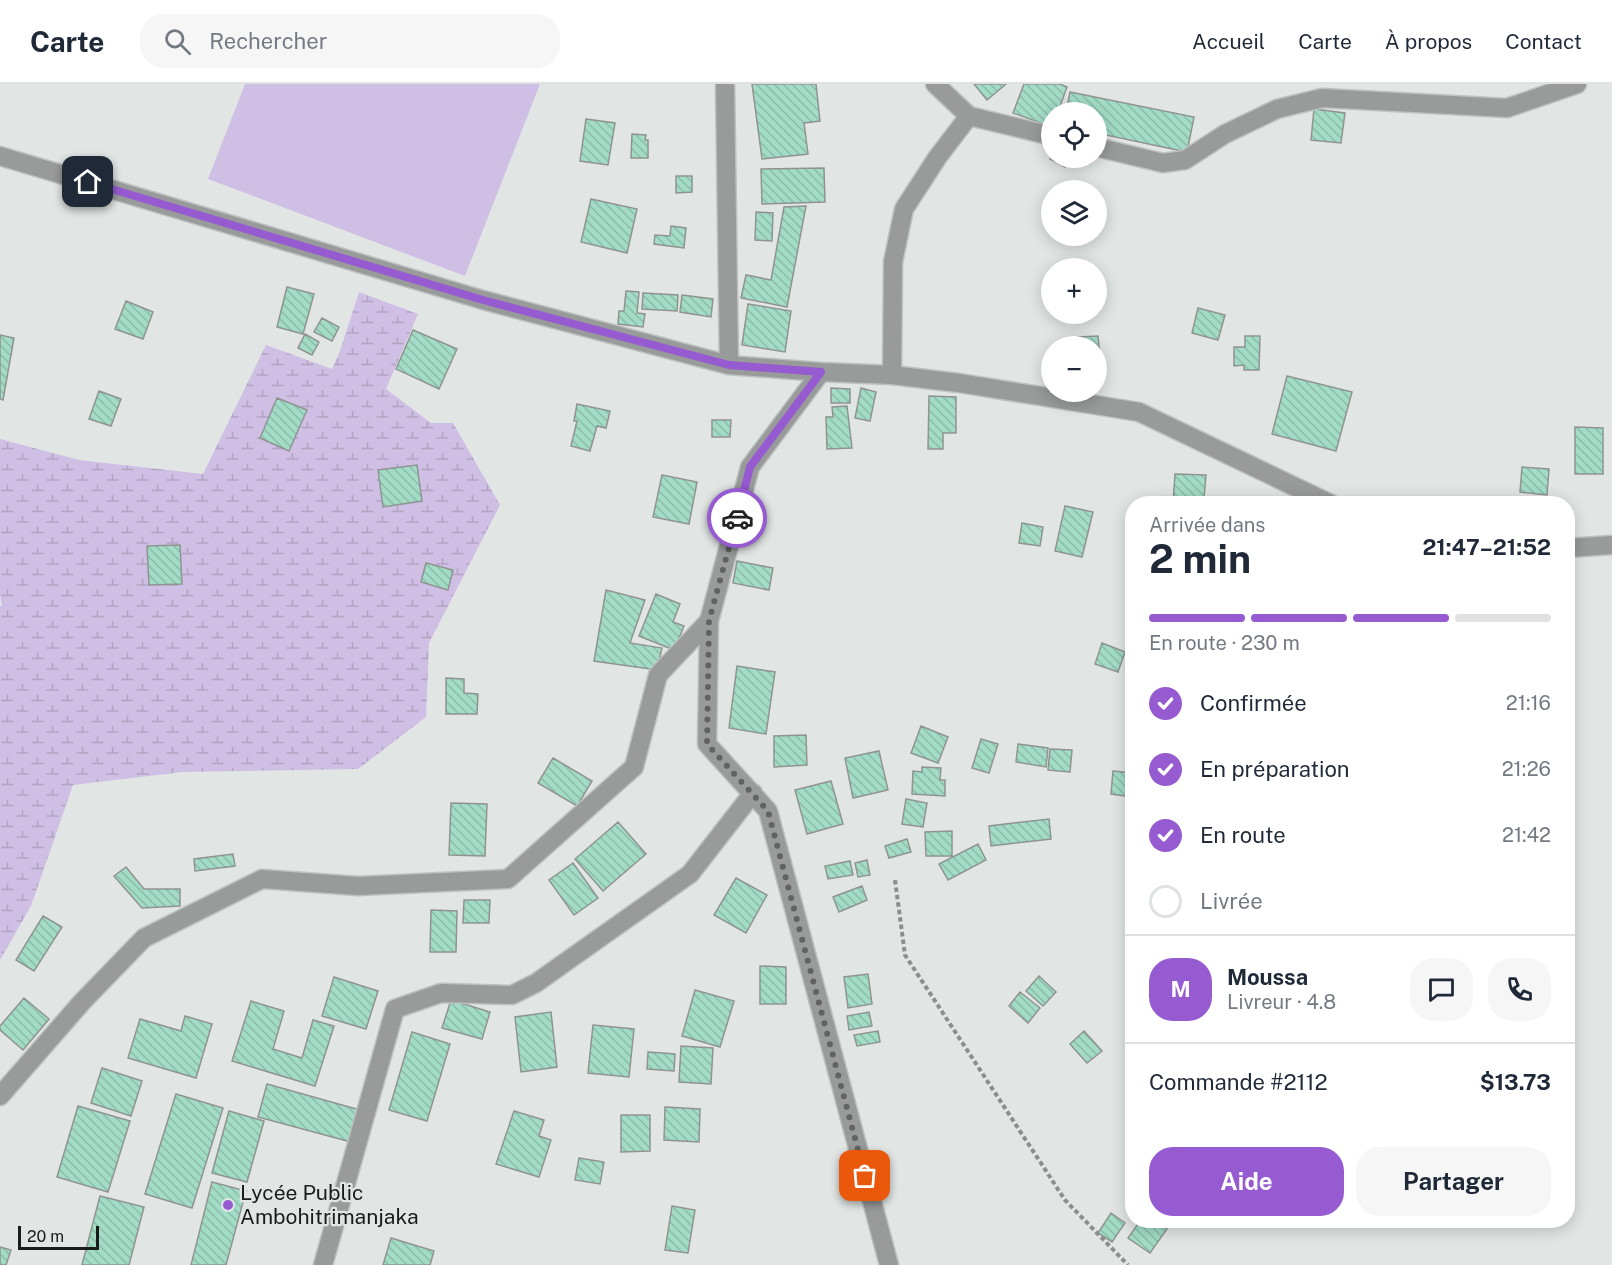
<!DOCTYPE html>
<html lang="fr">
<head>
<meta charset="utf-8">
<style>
  :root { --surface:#fff; --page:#f6f6f7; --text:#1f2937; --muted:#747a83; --line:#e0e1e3; --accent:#965ad1 }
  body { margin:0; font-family:"Public Sans",sans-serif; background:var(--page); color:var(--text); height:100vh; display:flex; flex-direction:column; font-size:22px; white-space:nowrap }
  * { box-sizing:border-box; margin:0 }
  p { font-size:20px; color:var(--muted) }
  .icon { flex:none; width:33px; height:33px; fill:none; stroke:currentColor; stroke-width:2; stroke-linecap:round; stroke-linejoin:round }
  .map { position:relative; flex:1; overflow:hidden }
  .drawer { position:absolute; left:1125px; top:412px; width:450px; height:732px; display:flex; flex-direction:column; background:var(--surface); border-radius:24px; box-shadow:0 3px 15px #0003 }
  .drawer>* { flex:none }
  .controls { position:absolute; left:1041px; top:18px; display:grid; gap:12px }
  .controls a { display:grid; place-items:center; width:66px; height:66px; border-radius:50%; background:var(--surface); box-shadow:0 3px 15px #0003; font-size:30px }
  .scale { position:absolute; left:18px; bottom:15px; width:81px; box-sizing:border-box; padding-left:6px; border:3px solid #1a1c1b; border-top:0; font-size:16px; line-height:21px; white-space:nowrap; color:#1a1c1b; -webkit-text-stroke:4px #e1e6e4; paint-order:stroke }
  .pin { position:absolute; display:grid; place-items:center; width:51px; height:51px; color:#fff; margin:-26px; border-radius:12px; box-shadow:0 3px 9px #0006 }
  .courier { position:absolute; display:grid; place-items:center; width:60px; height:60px; margin:-30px; border:4px solid #965ad1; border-radius:50%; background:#fff; color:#222; box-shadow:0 2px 8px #0007 }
  .overview em { font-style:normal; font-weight:700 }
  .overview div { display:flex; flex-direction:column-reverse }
  .overview { display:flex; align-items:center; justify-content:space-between; height:102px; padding:0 24px }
  h1 { font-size:39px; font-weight:700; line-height:45px }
  .bar { display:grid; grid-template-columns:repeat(4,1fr); gap:9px 6px; align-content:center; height:72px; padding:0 24px }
  .bar i { height:8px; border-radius:4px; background:var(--line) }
  .bar .current { background:var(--accent) }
  .bar p { grid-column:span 4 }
  .line { display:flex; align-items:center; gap:15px; padding:0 24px; border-top:2px solid var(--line) }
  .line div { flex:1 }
  .round { display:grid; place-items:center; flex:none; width:63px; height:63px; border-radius:24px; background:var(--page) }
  ol { padding:0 24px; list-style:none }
  li { display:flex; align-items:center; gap:18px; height:66px }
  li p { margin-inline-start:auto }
  li .icon { padding:6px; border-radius:50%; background:var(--accent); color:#fff; stroke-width:4 }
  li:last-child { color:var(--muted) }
  li i { width:33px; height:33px; border:3px solid var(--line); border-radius:50% }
  .primary-button { display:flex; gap:12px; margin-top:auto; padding:12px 24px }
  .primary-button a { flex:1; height:69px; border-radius:24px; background:var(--accent); color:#fff; font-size:24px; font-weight:700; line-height:69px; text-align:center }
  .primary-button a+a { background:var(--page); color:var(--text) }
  header { display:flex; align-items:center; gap:36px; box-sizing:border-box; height:84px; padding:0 30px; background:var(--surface); border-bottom:2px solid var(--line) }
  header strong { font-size:28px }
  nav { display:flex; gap:33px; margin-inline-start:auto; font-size:21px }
  .search { width:420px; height:54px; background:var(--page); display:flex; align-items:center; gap:15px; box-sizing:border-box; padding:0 21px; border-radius:24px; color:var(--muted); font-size:22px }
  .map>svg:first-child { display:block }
  .grass { fill:#cfbfe4 }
  .wetland { fill:url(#wetland-marsh) }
  .building { fill:url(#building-back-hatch); stroke:#8f9492; stroke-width:1.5 }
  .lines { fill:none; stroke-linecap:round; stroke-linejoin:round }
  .minor-casing { stroke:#bdc2c0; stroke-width:21 }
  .path { stroke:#8a8e8d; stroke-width:4; stroke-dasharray:4.5 3; stroke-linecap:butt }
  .minor { stroke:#999b9a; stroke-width:18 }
  .done { stroke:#606361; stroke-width:6; stroke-dasharray:0 10.8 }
  .route { stroke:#965ad1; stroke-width:8 }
  .poi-dot { fill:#965ad1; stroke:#e1e6e4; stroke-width:2 }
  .labels { text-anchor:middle; stroke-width:4.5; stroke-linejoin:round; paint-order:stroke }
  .poi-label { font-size:21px; fill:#1a1c1b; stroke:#e1e6e4; text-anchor:start }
</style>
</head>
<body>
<header>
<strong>Carte</strong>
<div class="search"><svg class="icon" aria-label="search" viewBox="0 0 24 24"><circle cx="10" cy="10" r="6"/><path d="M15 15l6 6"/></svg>Rechercher</div>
<nav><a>Accueil</a><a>Carte</a><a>À propos</a><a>Contact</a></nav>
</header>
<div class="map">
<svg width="1612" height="1181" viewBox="0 0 1612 1181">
  <defs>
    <pattern id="wetland-marsh" width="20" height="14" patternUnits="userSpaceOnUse" patternTransform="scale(1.5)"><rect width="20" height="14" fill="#cfbfe4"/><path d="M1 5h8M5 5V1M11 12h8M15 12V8" fill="none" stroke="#b1a4c3"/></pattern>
    <pattern id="building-back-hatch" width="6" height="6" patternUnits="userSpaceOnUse" patternTransform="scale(1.5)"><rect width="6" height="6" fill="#a2dcc7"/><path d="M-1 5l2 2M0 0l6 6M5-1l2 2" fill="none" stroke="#8bbcaa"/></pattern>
  </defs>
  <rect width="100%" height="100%" fill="#e1e6e4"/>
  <path class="grass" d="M 245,0 L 540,0 L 465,192 L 208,95 Z"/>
  <path class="wetland" d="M 359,208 L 418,230 L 386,305 L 431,339 L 453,339 L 500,421 L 429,559 L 426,633 L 358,685 L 182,688 L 73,701 L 31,822 L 0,876 L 0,522 L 2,522 L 0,511 L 0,355 L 79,376 L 203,390 L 266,261 L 332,285 L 340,267 Z"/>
  <path class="building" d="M 752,0 L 816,0 L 820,37 L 804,39 L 808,70 L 762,75 Z
    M 974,0 L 1006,0 L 987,16 Z
    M 1024,0 L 1060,0 L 1067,3 L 1058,28 L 1052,28 L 1052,43 L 1013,29 Z
    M 1070,8 L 1194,33 L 1187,68 L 1096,49 L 1096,28 L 1066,28 Z
    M 1314,25 L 1345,29 L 1341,59 L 1311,56 Z
    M 586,35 L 615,39 L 608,81 L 580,77 Z
    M 632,50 L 646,51 L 645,56 L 648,56 L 648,74 L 631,74 Z
    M 1052,71 L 1052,74 L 1070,74 L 1065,83 L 1050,75 Z
    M 824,84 L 825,118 L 762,120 L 761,85 Z
    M 676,92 L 692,92 L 692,108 L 676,109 Z
    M 591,115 L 637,125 L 627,169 L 581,158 Z
    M 806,122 L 787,223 L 741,214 L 746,191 L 771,196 L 784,123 Z
    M 756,128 L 773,129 L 772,157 L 755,156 Z
    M 671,142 L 686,144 L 684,164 L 654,160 L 655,151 L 670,152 Z
    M 287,203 L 314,210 L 303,250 L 277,243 Z
    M 626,207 L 639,208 L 637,229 L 645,230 L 643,243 L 618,240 L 619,227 L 624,227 Z
    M 643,209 L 678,211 L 677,227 L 642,225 Z
    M 682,211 L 713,215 L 711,233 L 680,228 Z
    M 126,217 L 153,228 L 143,255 L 115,245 Z
    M 748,220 L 791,227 L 785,268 L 742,261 Z
    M 1198,224 L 1225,231 L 1218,256 L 1192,249 Z
    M 322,234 L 339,243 L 332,257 L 314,248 Z
    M 413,246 L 457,265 L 439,305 L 396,285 Z
    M 305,250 L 319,258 L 312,271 L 298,264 Z
    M 0,251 L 14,254 L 3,316 L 0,315 Z
    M 1098,252 L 1100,273 L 1096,273 L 1096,262 L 1078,262 L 1078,253 Z
    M 1245,252 L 1260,252 L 1259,286 L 1244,286 L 1244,281 L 1234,282 L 1234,263 L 1245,263 Z
    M 1287,292 L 1352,308 L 1336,367 L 1272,350 Z
    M 831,304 L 850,305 L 850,319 L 831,319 Z
    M 861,304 L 876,308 L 870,337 L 855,334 Z
    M 99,307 L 121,315 L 111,342 L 89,335 Z
    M 929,312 L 956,313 L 956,349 L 943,349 L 943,365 L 928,365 Z
    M 277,314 L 307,326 L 289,367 L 260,354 Z
    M 577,320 L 610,327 L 606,344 L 597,342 L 590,367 L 571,362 L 577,337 L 574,337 Z
    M 847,322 L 852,364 L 827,365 L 826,333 L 833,333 L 832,323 Z
    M 712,336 L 731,336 L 730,353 L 712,353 Z
    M 1575,343 L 1603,344 L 1603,390 L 1575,390 Z
    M 417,381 L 422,417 L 383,423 L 378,386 Z
    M 1522,383 L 1549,385 L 1547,411 L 1520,408 Z
    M 1175,390 L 1206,391 L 1204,414 L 1196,413 L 1195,420 L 1173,420 Z
    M 662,391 L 697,398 L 689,440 L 653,433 Z
    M 1065,422 L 1093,428 L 1082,473 L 1055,467 Z
    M 1022,439 L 1043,443 L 1040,462 L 1019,459 Z
    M 180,461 L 182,500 L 149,501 L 147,462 Z
    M 737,477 L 773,484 L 769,506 L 733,499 Z
    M 426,479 L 453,486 L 448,506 L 421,498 Z
    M 606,506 L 645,516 L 630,559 L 662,564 L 657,586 L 594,577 Z
    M 656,510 L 680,520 L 673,538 L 684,542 L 674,566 L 639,552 Z
    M 1102,559 L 1125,568 L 1118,588 L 1095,580 Z
    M 737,582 L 775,588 L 766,650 L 729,644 Z
    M 446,594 L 464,595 L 464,609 L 478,610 L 477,630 L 446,630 Z
    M 921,642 L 948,653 L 938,679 L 911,669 Z
    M 806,651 L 807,681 L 774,683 L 774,652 Z
    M 981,655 L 998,660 L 989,689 L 972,684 Z
    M 1018,660 L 1048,664 L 1046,683 L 1016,678 Z
    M 1050,665 L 1072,666 L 1070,688 L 1048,686 Z
    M 879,667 L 888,706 L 853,714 L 845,674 Z
    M 553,674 L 592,697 L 577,722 L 538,699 Z
    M 922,683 L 941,684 L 940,696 L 945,696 L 945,712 L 912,710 L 913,687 L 922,688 Z
    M 1113,687 L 1132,689 L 1132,713 L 1111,710 Z
    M 831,697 L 843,740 L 807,750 L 795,706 Z
    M 906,715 L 927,719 L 923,743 L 902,740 Z
    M 451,719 L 487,720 L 485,772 L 449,771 Z
    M 1049,735 L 1051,755 L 991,762 L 989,742 Z
    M 618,738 L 646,770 L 603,807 L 575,775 Z
    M 952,747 L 952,772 L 926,772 L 925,748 Z
    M 907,755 L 911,768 L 889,774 L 885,762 Z
    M 978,760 L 986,776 L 948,796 L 939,780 Z
    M 233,770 L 235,782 L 195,787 L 194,775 Z
    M 867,776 L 870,791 L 858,793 L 855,779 Z
    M 850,777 L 853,791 L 828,795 L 825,782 Z
    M 573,779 L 598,814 L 574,831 L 549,796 Z
    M 126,783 L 144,805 L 180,805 L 180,822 L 142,824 L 114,792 Z
    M 736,794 L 767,811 L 746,849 L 714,831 Z
    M 862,802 L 867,816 L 839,828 L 833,813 Z
    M 464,816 L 490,816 L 489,839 L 463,839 Z
    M 431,826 L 457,827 L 456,868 L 430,868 Z
    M 43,832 L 62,843 L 34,887 L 16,876 Z
    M 760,882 L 786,883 L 786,920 L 760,920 Z
    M 868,890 L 872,920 L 848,924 L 844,893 Z
    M 1039,892 L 1056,908 L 1043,922 L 1026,907 Z
    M 334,893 L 378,907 L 366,945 L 322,932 Z
    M 695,906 L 734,917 L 720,963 L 682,952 Z
    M 1020,908 L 1040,924 L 1028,939 L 1009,922 Z
    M 24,914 L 49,935 L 23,966 L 0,946 L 0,942 Z
    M 451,916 L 490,928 L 482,955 L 442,944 Z
    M 251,917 L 284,927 L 273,965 L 302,974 L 313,936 L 334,942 L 315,1002 L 232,977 Z
    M 551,928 L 557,983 L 521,988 L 515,933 Z
    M 869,928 L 872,942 L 849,946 L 847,932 Z
    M 185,932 L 212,940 L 196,994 L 128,974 L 140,935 L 181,947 Z
    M 593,941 L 634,945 L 629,993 L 588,989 Z
    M 878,947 L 880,958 L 857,962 L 854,951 Z
    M 1084,947 L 1102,967 L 1087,979 L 1070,960 Z
    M 412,948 L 450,960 L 427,1037 L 389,1026 Z
    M 681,962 L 713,964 L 711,1000 L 679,998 Z
    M 648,968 L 675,970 L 674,987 L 647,985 Z
    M 102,984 L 142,997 L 131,1032 L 91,1019 Z
    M 267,1000 L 360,1026 L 351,1058 L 258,1033 Z
    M 176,1010 L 223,1024 L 192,1124 L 145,1110 Z
    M 78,1022 L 130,1037 L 108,1108 L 57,1093 Z
    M 665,1023 L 700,1025 L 699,1058 L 664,1056 Z
    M 229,1027 L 264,1037 L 247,1098 L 212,1089 Z
    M 514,1027 L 544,1036 L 539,1052 L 551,1056 L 539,1093 L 496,1080 Z
    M 621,1031 L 650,1031 L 650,1067 L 621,1068 Z
    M 579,1074 L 604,1078 L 600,1100 L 575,1096 Z
    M 212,1098 L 246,1107 L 226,1181 L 191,1181 Z
    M 100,1112 L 144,1123 L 129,1181 L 82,1181 Z
    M 672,1122 L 695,1126 L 688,1169 L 665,1166 Z
    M 1111,1129 L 1125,1139 L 1112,1158 L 1098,1149 Z
    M 1140,1137 L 1155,1137 L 1167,1145 L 1150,1169 L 1128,1154 Z
    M 391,1154 L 434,1167 L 430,1181 L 383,1181 Z
    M 0,1163 L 11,1166 L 6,1181 L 0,1181 Z"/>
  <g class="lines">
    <g class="minor-casing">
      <path id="minor" d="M 725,0 L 729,281
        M 935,0 L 969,32 L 1052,52
        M 1096,63 L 1163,79 L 1185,76 L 1225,50 L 1277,25 L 1322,14 L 1507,24 L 1577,0
        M 0,72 L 483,216 L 729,281 L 821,288
        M 892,291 L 893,178 L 904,125 L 937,74 L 969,32
        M 1568,464 L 1612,461
        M 709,537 L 707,660 L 768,727 L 889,1181
        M 0,1012 L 82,918 L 144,854 L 262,795 L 358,802 L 508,795 L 634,683 L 658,591 L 709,537 L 750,383 L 821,288 L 892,291 L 959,299 L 1139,328 L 1331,420
        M 323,1181 L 395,925 L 441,909 L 512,911 L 536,899 L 690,790 L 753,709"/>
    </g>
    <path class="path" d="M 895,796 L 905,871 L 1065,1116 L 1128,1181"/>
    <use href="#minor" class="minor"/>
  </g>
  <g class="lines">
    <path class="done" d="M 737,434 L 709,537 L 707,660 L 768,727 L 865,1092"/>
    <path class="route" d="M 88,98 L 483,216 L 729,281 L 821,288 L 750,383 L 737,434"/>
  </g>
  <circle class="poi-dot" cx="228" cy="1121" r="6"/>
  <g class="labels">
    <g class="poi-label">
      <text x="240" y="1116">Lycée Public<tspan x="240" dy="24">Ambohitrimanjaka</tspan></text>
    </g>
  </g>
</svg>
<div class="controls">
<a><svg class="icon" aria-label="locate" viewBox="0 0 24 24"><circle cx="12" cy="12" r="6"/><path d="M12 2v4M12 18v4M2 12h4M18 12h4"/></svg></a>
<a><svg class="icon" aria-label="layers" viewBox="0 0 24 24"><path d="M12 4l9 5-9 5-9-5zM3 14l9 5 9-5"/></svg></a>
<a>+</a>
<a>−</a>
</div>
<div class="scale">20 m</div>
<div class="pin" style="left:865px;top:1092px;background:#ea580c"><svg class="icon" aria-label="bag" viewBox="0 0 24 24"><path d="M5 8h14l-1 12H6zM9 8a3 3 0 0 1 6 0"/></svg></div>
<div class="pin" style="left:88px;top:98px;background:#1f2937"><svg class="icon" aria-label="home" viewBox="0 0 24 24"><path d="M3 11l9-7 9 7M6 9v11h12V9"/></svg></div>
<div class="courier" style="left:737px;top:434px"><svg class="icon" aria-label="car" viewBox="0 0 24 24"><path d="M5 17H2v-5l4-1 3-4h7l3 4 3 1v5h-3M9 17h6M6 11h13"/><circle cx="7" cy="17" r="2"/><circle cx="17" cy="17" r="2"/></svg></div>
<section class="drawer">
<div class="overview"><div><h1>2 min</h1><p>Arrivée dans</p></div><em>21:47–21:52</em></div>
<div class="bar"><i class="current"></i><i class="current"></i><i class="current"></i><i></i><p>En route · 230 m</p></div>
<ol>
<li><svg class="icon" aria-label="check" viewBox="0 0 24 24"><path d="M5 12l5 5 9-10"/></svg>Confirmée<p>21:16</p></li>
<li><svg class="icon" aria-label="check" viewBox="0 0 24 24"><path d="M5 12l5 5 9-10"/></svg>En préparation<p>21:26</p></li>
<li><svg class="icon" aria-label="check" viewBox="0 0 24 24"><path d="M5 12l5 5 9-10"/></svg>En route<p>21:42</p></li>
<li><i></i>Livrée</li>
</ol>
<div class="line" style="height:108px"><b class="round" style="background:var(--accent);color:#fff">M</b><div><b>Moussa</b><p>Livreur · 4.8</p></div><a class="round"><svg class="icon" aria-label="chat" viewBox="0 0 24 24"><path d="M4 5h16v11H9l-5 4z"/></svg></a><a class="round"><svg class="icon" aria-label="phone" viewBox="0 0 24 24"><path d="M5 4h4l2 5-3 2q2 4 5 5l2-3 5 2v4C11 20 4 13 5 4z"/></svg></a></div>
<div class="line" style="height:78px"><div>Commande #2112</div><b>$13.73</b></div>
<div class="primary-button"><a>Aide</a><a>Partager</a></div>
</section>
</div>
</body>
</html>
